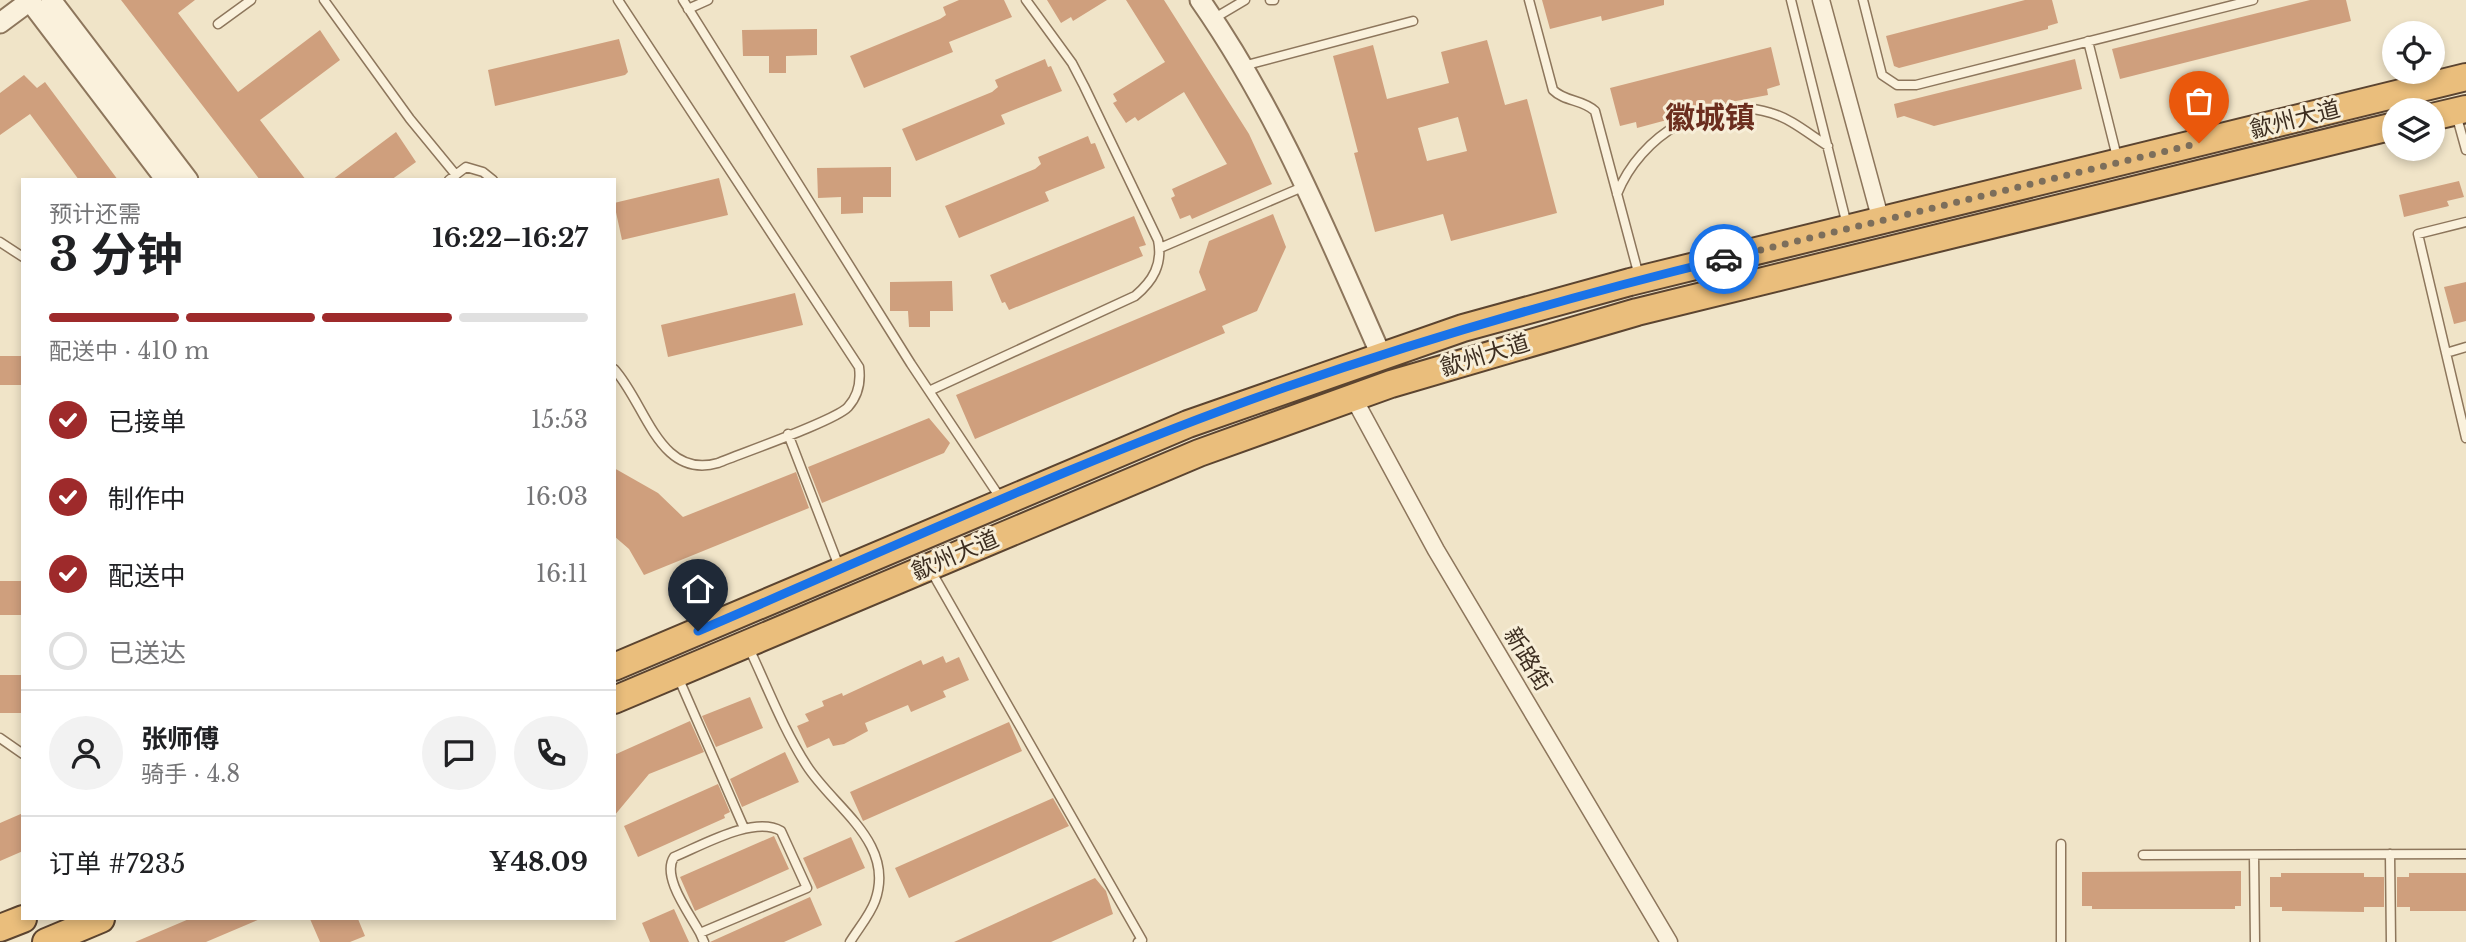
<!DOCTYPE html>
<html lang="zh">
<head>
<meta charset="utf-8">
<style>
  :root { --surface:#fff; --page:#f2f2f2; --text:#202124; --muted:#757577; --line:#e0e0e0; --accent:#9e2a2b }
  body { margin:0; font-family:"Libre Baskerville","Noto Sans SC",serif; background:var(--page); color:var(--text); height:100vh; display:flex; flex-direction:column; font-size:26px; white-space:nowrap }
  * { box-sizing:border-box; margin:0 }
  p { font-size:23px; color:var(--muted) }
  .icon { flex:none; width:38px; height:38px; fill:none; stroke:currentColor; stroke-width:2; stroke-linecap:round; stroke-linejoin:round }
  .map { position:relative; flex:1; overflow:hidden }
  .details { position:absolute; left:21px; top:178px; width:595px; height:742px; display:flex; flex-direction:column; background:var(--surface); border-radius:0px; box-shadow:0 4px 10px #0003 }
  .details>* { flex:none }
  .fabs { position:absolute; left:2382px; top:21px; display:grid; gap:14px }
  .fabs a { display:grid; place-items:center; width:63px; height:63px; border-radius:50%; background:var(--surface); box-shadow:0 4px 10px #0003; font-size:35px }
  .pin { position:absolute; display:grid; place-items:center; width:60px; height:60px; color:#fff; margin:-72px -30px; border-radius:50% 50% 50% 0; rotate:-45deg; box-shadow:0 0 7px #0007 }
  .pin .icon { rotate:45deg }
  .courier { position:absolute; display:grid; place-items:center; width:70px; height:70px; margin:-35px; border:5px solid #1a73e8; border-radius:50%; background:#fff; color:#222; box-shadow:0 2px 9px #0007 }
  .summary em { font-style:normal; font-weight:700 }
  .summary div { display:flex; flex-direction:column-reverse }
  .summary { display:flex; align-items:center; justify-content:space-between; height:119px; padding:0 28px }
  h1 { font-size:46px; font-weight:700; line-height:52px }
  .bar { display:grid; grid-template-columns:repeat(4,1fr); gap:10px 7px; align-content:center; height:84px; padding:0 28px }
  .bar i { height:9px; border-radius:5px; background:var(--line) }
  .bar .current { background:var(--accent) }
  .bar p { grid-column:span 4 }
  .line { display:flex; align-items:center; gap:18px; padding:0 28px; border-top:2px solid var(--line) }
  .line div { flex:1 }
  .round { display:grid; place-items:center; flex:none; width:74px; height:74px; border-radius:37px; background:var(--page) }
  ol { padding:0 28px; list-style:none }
  li { display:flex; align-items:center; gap:21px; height:77px }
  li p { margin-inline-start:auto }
  li .icon { padding:7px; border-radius:50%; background:var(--accent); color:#fff; stroke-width:4 }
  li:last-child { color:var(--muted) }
  li i { width:38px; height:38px; border:4px solid var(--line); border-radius:50% }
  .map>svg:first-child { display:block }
  .building { fill:#cf9f7d; fill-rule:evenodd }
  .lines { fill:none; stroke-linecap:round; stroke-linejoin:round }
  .service-casing { stroke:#8d765c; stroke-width:11 }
  .minor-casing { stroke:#8d765c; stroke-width:19 }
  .tertiary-casing { stroke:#8d765c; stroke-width:23 }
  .trunk-casing { stroke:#5b4430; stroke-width:30 }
  .service { stroke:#faf1dc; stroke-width:8 }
  .minor { stroke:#faf1dc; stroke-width:16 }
  .tertiary { stroke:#faf1dc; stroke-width:19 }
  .trunk { stroke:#eabe7c; stroke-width:26 }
  .done { stroke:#7c6e5b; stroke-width:7; stroke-dasharray:0 12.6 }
  .route { stroke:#1a73e8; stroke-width:9 }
  .labels { text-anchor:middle; stroke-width:6; stroke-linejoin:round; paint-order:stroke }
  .street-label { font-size:23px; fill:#3d2e20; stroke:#f7eed8 }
  .district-label { font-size:30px; font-weight:bold; fill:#6b2e1e; stroke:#f7eed8 }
</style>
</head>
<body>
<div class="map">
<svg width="2466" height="942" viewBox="0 0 2466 942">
  <rect width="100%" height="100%" fill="#f0e4c8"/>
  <path class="building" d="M 121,0 L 195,0 L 178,13 L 238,92 L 320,30 L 340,60 L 260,120 L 306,180 L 260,180 Z
    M 959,0 L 1004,0 L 1012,17 L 949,42 L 953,52 L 864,88 L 850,56 L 940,19 L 946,15 L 943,7 Z
    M 1047,0 L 1107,0 L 1073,21 L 1071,17 L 1061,23 Z
    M 1126,0 L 1164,0 L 1249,134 L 1272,184 L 1192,219 L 1190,215 L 1180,219 L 1171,198 L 1175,196 L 1172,189 L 1227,164 L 1184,92 L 1138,121 L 1135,117 L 1126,123 L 1113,103 L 1117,101 L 1113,94 L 1165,62 Z
    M 1542,0 L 1664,0 L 1664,5 L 1602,21 L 1601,16 L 1550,29 Z
    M 2025,0 L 2052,0 L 2058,23 L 2048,26 L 2048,29 L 1899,68 L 1894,66 L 1886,36 Z
    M 2310,0 L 2346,0 L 2351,21 L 2120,79 L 2112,49 Z
    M 817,29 L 817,55 L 786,56 L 786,73 L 769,73 L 769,56 L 743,56 L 742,30 Z
    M 619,39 L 628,72 L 625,75 L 495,106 L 488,70 Z
    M 1487,40 L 1505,105 L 1527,99 L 1557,213 L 1451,241 L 1443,214 L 1375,232 L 1354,153 L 1358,152 L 1333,56 L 1373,45 L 1387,99 L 1449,83 L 1441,52 ZM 1458,117 L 1467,151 L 1427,161 L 1418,128 Z
    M 1771,47 L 1780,85 L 1767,89 L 1768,95 L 1699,108 L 1678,117 L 1637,128 L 1636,122 L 1620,126 L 1610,88 Z
    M 1045,59 L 1048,67 L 1051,66 L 1062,91 L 1001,115 L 1005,124 L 916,161 L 902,129 L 992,92 L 998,87 L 995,80 Z
    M 2075,59 L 2082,89 L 1934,126 L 1904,116 L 1897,118 L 1894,104 Z
    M 24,75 L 37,88 L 45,82 L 118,180 L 79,180 L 30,114 L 0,135 L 0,93 Z
    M 396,132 L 416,162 L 391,180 L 332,180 Z
    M 1088,136 L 1091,144 L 1095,143 L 1105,168 L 1045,192 L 1049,201 L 959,238 L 945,206 L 1035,169 L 1041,164 L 1038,157 Z
    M 891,167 L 891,197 L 863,197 L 863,213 L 841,214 L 841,197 L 818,198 L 817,168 Z
    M 719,178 L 728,215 L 622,240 L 614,203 Z
    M 2459,181 L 2464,197 L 2447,201 L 2449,206 L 2404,217 L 2399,195 Z
    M 1273,214 L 1286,247 L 1257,311 L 1222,326 L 1225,333 L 975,439 L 956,395 L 1206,290 L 1199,272 L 1209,241 Z
    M 1134,216 L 1146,245 L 1139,247 L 1143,256 L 1009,310 L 1005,302 L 1002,303 L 990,275 Z
    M 952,281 L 953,311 L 930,311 L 930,327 L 909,327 L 908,311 L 890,311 L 890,282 Z
    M 2466,282 L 2466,321 L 2454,324 L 2444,287 Z
    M 795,293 L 803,325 L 668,357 L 661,325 Z
    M 0,356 L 23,356 L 23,385 L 0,385 Z
    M 929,418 L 950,443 L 944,453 L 822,503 L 808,467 Z
    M 614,468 L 658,493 L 683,517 L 796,472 L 809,508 L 644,575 L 629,549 L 614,536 Z
    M 0,581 L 23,581 L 23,615 L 0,615 Z
    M 943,656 L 946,663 L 959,657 L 969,680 L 943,691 L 946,697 L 911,712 L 908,705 L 865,723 L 868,731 L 844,744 L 833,746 L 829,738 L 807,748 L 797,726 L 809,721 L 805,714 L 824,706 L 822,701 L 842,693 L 843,696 L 921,660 L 923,665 Z
    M 0,675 L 23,675 L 23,713 L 0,713 Z
    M 750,697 L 763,728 L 716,747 L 702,716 Z
    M 690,721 L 704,752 L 649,774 L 614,816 L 614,755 Z
    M 1009,722 L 1022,751 L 863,821 L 850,792 Z
    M 785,752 L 799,782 L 742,807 L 730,779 Z
    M 718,784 L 730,812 L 724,815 L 725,818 L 638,857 L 624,826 Z
    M 1053,798 L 1069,826 L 909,898 L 895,868 Z
    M 23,813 L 23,851 L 0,861 L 0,823 Z
    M 774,836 L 789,869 L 695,911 L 680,877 Z
    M 851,837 L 865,868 L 817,889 L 803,858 Z
    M 2241,871 L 2241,906 L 2235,906 L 2235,909 L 2092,909 L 2092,906 L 2082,906 L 2082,872 Z
    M 2281,873 L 2364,873 L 2364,877 L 2384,877 L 2384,907 L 2364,907 L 2364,912 L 2282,911 L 2282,907 L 2270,907 L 2270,877 L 2281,877 Z
    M 2409,873 L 2466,873 L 2466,911 L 2410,911 L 2410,907 L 2397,907 L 2397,877 L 2409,877 Z
    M 1095,878 L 1106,891 L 1113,914 L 1051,942 L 954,942 Z
    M 810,897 L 822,925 L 784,942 L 710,942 Z
    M 674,909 L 689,942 L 650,942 L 642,923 Z
    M 189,919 L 260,919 L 206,942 L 135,942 Z
    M 310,919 L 358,919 L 365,936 L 350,942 L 320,942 Z"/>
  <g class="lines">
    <g class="service-casing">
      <path id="service" d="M 324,0 L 410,119 L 456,175
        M 683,0 L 911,364 L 1001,499
        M 1270,0 L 1274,0
        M 1529,0 L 1553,90 C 1565,102 1582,99 1595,111 L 1639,276
        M 1791,0 L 1847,225
        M 1863,0 L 1882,75 L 1897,85 L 1916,85 L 2253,0
        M 688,9 L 708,0
        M 1213,19 L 1245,0
        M 218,24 L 251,0
        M 2088,41 L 2117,157
        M 1243,66 L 1413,21
        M 2456,114 L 2466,150
        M 449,180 L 466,167 L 483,172 L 493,180
        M 1617,194 C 1640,136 1707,93 1771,113 C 1792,119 1810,135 1828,146
        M 2466,222 L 2418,234 L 2466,438
        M 0,242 L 23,257
        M 1160,248 L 1305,186
        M 2446,353 L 2466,347
        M 614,369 C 646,404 659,480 718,463 C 742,453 835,421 848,407 C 858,396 861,382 859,367 L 618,0
        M 929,391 L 1135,296 C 1153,281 1163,264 1158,240 L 1084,86 L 1072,63 L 1026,0
        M 788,434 L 840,569
        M 930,569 L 1142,940 L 1138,942
        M 748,646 C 767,686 783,729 807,766 C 834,808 896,843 875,901 C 870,915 858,929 850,942
        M 678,677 L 744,828
        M 0,738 L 23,754
        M 2390,854 L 2391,942
        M 2143,855 L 2466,854
        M 2254,855 L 2255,942
        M 700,933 L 807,888 L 781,831 C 754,815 701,846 674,857 C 661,877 690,914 700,933 L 704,942
        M 2061,942 L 2061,844"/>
    </g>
    <g class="minor-casing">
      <path id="minor" d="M 1821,0 L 1881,221
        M 1353,397 L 1436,550 L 1669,942"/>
    </g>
    <g class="tertiary-casing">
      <path id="tertiary" d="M 29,0 L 166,180
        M 51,0 L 188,180
        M 1200,0 C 1277,110 1327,233 1381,355
        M 0,23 L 31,0"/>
    </g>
    <g class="trunk-casing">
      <path id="trunk" d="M 2432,117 L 2466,109
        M 614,667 L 1188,424 L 1463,328 L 1630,282 L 2466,77
        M 614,700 L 1199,453 L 1391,384 L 1637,312 L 2394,126
        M 0,928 L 23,919
        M 46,942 L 101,919"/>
    </g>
    <use href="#service" class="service"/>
    <use href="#minor" class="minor"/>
    <use href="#tertiary" class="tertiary"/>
    <use href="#trunk" class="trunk"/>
  </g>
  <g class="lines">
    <path class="done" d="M 1724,259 L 2199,143"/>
    <path class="route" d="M 698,631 C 892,548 1086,457 1286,387 C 1430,337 1576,295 1724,259"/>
  </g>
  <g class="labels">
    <g class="street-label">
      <text transform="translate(2295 119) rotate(-14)" y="8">歙州大道</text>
      <text transform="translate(1485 355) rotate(-17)" y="8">歙州大道</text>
      <text transform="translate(955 555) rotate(-23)" y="8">歙州大道</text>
      <text transform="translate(1528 659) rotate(59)" y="8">新路街</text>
    </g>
    <g class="district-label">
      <text x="1710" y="128">徽城镇</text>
    </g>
  </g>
</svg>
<div class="fabs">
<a><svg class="icon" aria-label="locate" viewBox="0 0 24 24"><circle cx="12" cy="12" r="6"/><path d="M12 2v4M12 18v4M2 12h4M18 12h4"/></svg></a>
<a><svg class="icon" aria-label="layers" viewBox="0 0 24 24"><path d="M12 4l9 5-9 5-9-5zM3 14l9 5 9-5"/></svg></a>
</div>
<div class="pin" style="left:2199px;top:143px;background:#ea580c"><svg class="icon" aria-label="bag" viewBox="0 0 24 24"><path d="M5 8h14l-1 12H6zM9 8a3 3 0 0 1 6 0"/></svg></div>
<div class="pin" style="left:698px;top:631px;background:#1f2937"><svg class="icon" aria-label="home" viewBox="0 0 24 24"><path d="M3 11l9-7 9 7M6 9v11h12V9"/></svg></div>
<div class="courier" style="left:1724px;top:259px"><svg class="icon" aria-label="car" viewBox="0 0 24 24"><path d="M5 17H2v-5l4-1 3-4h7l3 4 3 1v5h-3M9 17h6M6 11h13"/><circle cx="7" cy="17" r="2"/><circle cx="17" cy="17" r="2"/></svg></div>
<section class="details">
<div class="summary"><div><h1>3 分钟</h1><p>预计还需</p></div><em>16:22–16:27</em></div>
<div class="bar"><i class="current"></i><i class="current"></i><i class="current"></i><i></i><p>配送中 · 410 m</p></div>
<ol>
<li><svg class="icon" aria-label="check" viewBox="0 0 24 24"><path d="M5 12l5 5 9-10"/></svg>已接单<p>15:53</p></li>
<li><svg class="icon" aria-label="check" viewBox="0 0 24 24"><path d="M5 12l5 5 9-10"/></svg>制作中<p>16:03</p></li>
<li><svg class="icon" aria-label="check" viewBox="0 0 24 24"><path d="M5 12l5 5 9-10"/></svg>配送中<p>16:11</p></li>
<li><i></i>已送达</li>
</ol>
<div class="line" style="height:126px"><a class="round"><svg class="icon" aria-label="person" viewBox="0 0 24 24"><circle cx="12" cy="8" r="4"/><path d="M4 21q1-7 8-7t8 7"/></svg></a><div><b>张师傅</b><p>骑手 · 4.8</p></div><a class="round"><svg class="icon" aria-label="chat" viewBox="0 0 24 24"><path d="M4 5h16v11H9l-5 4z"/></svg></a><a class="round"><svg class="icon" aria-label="phone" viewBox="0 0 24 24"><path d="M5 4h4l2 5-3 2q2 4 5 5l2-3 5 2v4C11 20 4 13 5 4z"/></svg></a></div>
<div class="line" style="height:91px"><div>订单 #7235</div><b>¥48.09</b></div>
</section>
</div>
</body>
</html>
